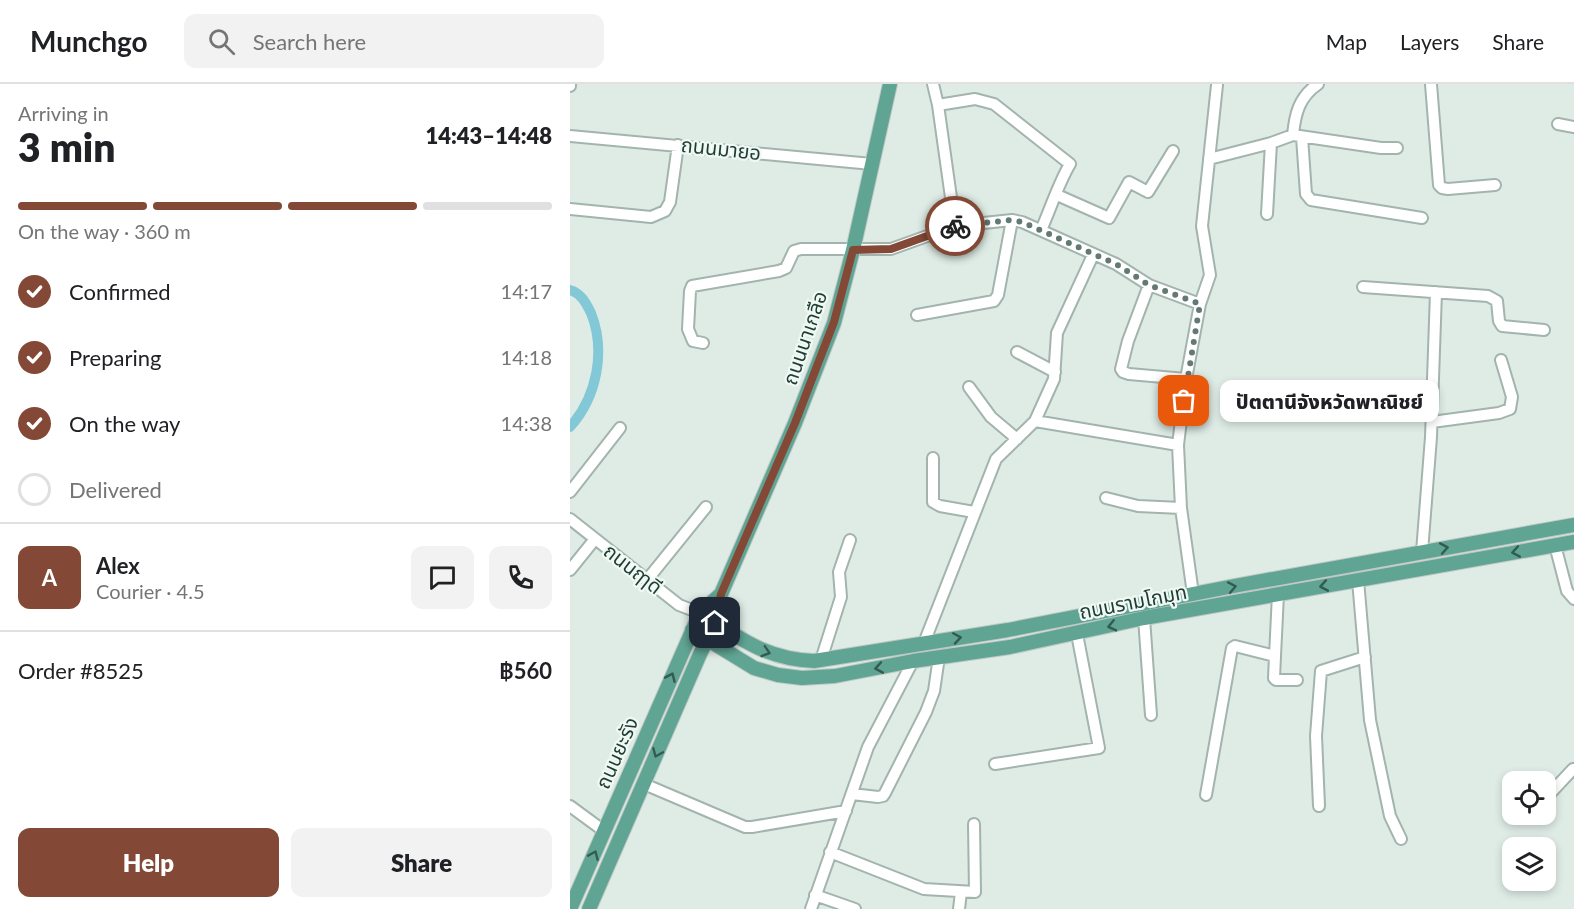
<!DOCTYPE html>
<html lang="en">
<head>
<meta charset="utf-8">
<style>
  :root { --surface:#fff; --page:#f2f2f2; --text:#202124; --muted:#757577; --line:#e0e0e0; --accent:#834936 }
  body { margin:0; font-family:Lato,"Noto Sans Thai",sans-serif; background:var(--page); color:var(--text); height:100vh; display:flex; flex-direction:column; font-size:22px; white-space:nowrap }
  * { box-sizing:border-box; margin:0 }
  p { font-size:20px; color:var(--muted) }
  .icon { flex:none; width:33px; height:33px; fill:none; stroke:currentColor; stroke-width:2; stroke-linecap:round; stroke-linejoin:round }
  .map { position:relative; flex:1; overflow:hidden }
  .panel { display:flex; flex-direction:column; background:var(--surface); width:570px }
  .panel>* { flex:none }
  .fabs { position:absolute; left:932px; top:687px; display:grid; gap:12px }
  .fabs a { display:grid; place-items:center; width:54px; height:54px; border-radius:12px; background:var(--surface); box-shadow:0 3px 9px #0003; font-size:30px }
  .pin { position:absolute; display:grid; place-items:center; width:51px; height:51px; color:#fff; margin:-26px; border-radius:12px; box-shadow:0 3px 9px #0006 }
  .courier { position:absolute; display:grid; place-items:center; width:60px; height:60px; margin:-30px; border:4px solid #834936; border-radius:50%; background:#fff; color:#222; box-shadow:0 2px 8px #0007 }
  .bubble { position:absolute; height:42px; border-radius:12px; background:var(--surface); box-shadow:0 3px 9px #0003; font-size:20px; font-weight:800; line-height:42px; text-align:center }
  .summary em { font-style:normal; font-weight:800 }
  .summary div { display:flex; flex-direction:column-reverse }
  .summary { display:flex; align-items:center; justify-content:space-between; height:102px; padding:0 18px }
  h1 { font-size:39px; font-weight:800; line-height:45px }
  .bar { display:grid; grid-template-columns:repeat(4,1fr); gap:9px 6px; align-content:center; height:72px; padding:0 18px }
  .bar i { height:8px; border-radius:4px; background:var(--line) }
  .bar .selected { background:var(--accent) }
  .bar p { grid-column:span 4 }
  .line { display:flex; align-items:center; gap:15px; padding:0 18px; border-top:2px solid var(--line) }
  .line div { flex:1 }
  .round { display:grid; place-items:center; flex:none; width:63px; height:63px; border-radius:12px; background:var(--page) }
  ol { padding:0 18px; list-style:none }
  li { display:flex; align-items:center; gap:18px; height:66px }
  li p { margin-inline-start:auto }
  li .icon { padding:6px; border-radius:50%; background:var(--accent); color:#fff; stroke-width:4 }
  li:last-child { color:var(--muted) }
  li i { width:33px; height:33px; border:3px solid var(--line); border-radius:50% }
  .button { display:flex; gap:12px; margin-top:auto; padding:12px 18px }
  .button a { flex:1; height:69px; border-radius:12px; background:var(--accent); color:#fff; font-size:24px; font-weight:800; line-height:69px; text-align:center }
  .button a+a { background:var(--page); color:var(--text) }
  header { display:flex; align-items:center; gap:36px; box-sizing:border-box; height:84px; padding:0 30px; background:var(--surface); border-bottom:2px solid var(--line) }
  header strong { font-size:28px }
  nav { display:flex; gap:33px; margin-inline-start:auto; font-size:21px }
  .search { width:420px; height:54px; background:var(--page); display:flex; align-items:center; gap:15px; box-sizing:border-box; padding:0 21px; border-radius:12px; color:var(--muted); font-size:22px }
  main { display:flex; flex:1; min-height:0 }
  .map>svg:first-child { display:block }
  .lines { fill:none; stroke-linecap:round; stroke-linejoin:round }
  .canal { stroke:#82c8d6; stroke-width:10 }
  .minor-casing { stroke:#a2b4ad; stroke-width:14 }
  .major-casing { stroke:#c0c9c6; stroke-width:16 }
  .minor { stroke:#fff; stroke-width:10 }
  .major { stroke:#60a594; stroke-width:14 }
  .oneway { stroke:#325c52 }
  .done { stroke:#627a73; stroke-width:6; stroke-dasharray:0 10.8 }
  .route { stroke:#834936; stroke-width:8 }
  .labels { text-anchor:middle; stroke-width:4.5; stroke-linejoin:round; paint-order:stroke }
  .street-label { font-size:20px; fill:#1f3d35; stroke:#f0f8f4 }
</style>
</head>
<body>
<header>
<strong>Munchgo</strong>
<div class="search"><svg class="icon" aria-label="search" viewBox="0 0 24 24"><circle cx="10" cy="10" r="6"/><path d="M15 15l6 6"/></svg>Search here</div>
<nav><a>Map</a><a>Layers</a><a>Share</a></nav>
</header>
<main>
<section class="panel">
<div class="summary"><div><h1>3 min</h1><p>Arriving in</p></div><em>14:43–14:48</em></div>
<div class="bar"><i class="selected"></i><i class="selected"></i><i class="selected"></i><i></i><p>On the way · 360 m</p></div>
<ol>
<li><svg class="icon" aria-label="check" viewBox="0 0 24 24"><path d="M5 12l5 5 9-10"/></svg>Confirmed<p>14:17</p></li>
<li><svg class="icon" aria-label="check" viewBox="0 0 24 24"><path d="M5 12l5 5 9-10"/></svg>Preparing<p>14:18</p></li>
<li><svg class="icon" aria-label="check" viewBox="0 0 24 24"><path d="M5 12l5 5 9-10"/></svg>On the way<p>14:38</p></li>
<li><i></i>Delivered</li>
</ol>
<div class="line" style="height:108px"><b class="round" style="background:var(--accent);color:#fff">A</b><div><b>Alex</b><p>Courier · 4.5</p></div><a class="round"><svg class="icon" aria-label="chat" viewBox="0 0 24 24"><path d="M4 5h16v11H9l-5 4z"/></svg></a><a class="round"><svg class="icon" aria-label="phone" viewBox="0 0 24 24"><path d="M5 4h4l2 5-3 2q2 4 5 5l2-3 5 2v4C11 20 4 13 5 4z"/></svg></a></div>
<div class="line" style="height:78px"><div>Order #8525</div><b>฿560</b></div>
<div class="button"><a>Help</a><a>Share</a></div>
</section>
<div class="map">
<svg width="1004" height="825" viewBox="0 0 1004 825">
  <rect width="100%" height="100%" fill="#dfece6"/>
  <g class="lines">
    <path class="canal" d="M 0,206 C 11,209 16,219 21,229 C 36,267 27,313 0,343"/>
    <g class="minor-casing">
      <path id="minor" d="M 363,0 L 368,21 L 385,142
        M 861,0 L 869,101 L 872,104 L 878,105 L 925,101
        M 0,2 L 0,0
        M 368,21 L 405,15 L 424,20 L 500,80 C 488,100 481,124 471,146
        M 988,40 L 1004,43
        M 723,51 C 725,30 729,13 748,0
        M 0,52 L 302,80
        M 732,53 L 736,110 L 741,116 L 852,134
        M 639,75 L 701,59 L 723,51 L 811,64 L 827,64
        M 487,111 L 539,134 L 559,98 L 578,108 L 603,67
        M 0,125 L 81,133 L 95,127 L 100,118 L 108,61
        M 697,130 L 701,59
        M 579,201 L 558,257 L 551,285 L 553,288 L 559,290 L 616,295
        M 793,203 L 918,212 L 927,217 L 929,237 L 932,242 L 974,246
        M 347,231 L 424,217 L 428,211 L 442,136
        M 133,259 L 123,257 L 118,245 L 120,207 L 122,202 L 209,187 L 216,184 L 224,167 L 231,165 L 321,165 L 385,142 L 442,136 L 452,138 L 546,180 L 579,201 L 630,220
        M 447,268 L 485,288
        M 399,303 L 421,333 L 447,355
        M 465,337 L 608,361
        M 862,338 L 929,329 L 940,325 L 942,313 L 931,276
        M 363,374 L 363,418 L 370,422 L 404,428
        M 0,408 L 50,344
        M 536,414 L 568,422 L 611,424
        M 0,435 L 109,521 L 130,529
        M 985,461 L 997,507 L 1004,515
        M 852,468 L 861,353 L 866,208
        M 0,486 L 25,455
        M 77,496 L 136,423
        M 788,496 L 800,636 L 820,732 L 831,755
        M 623,510 L 611,424 L 608,361 L 616,295 L 630,220 L 640,191 L 632,142 L 647,1
        M 574,534 L 581,631
        M 354,559 L 426,375 L 465,337 L 484,295 L 487,249 L 523,171
        M 705,572 L 704,594 L 706,596 L 727,596
        M 251,576 L 271,513 L 269,488 L 280,456
        M 425,680 L 529,664 L 507,550
        M 74,700 L 175,743 L 182,743 L 276,727
        M 282,710 L 308,713 L 313,712 L 315,709 L 356,628 L 364,607 L 369,573
        M 636,711 L 662,564 L 665,562 L 705,572 L 708,510
        M 975,715 L 1003,685
        M 0,722 L 34,747
        M 749,722 L 746,652 L 751,587 L 795,573
        M 260,768 L 354,805 L 405,808 L 404,740
        M 245,811 L 285,825
        M 241,825 L 298,663 L 343,577
        M 389,825 L 391,808"/>
    </g>
    <g class="major-casing">
      <path id="major" d="M 130,529 C 170,554 195,575 244,577 L 438,546 L 664,502 L 1004,441
        M 122,546 L 184,584 L 208,591 L 232,594 L 265,592 L 343,577 L 440,563 L 574,534 L 1004,458
        M 0,825 L 130,529 L 151,510
        M 19,825 L 130,570 L 145,539 L 151,510 L 225,339 L 264,239 L 283,166 L 320,0"/>
    </g>
    <use href="#minor" class="minor"/>
    <use href="#major" class="major"/>
  </g>
  <defs><path id="oneway-chevron" d="M-2-3.5L2.5 0L-2 3.5" fill="none" stroke-width="1.6" stroke-linecap="round" stroke-linejoin="round" transform="scale(1.5)"/></defs>
  <g class="oneway">
    <use href="#oneway-chevron" transform="translate(874 464) rotate(-10)"/>
    <use href="#oneway-chevron" transform="translate(946 468) rotate(170)"/>
    <use href="#oneway-chevron" transform="translate(754 502) rotate(170)"/>
    <use href="#oneway-chevron" transform="translate(662 503) rotate(-11)"/>
    <use href="#oneway-chevron" transform="translate(542 542) rotate(167)"/>
    <use href="#oneway-chevron" transform="translate(387 554) rotate(-9)"/>
    <use href="#oneway-chevron" transform="translate(196 568) rotate(18)"/>
    <use href="#oneway-chevron" transform="translate(309 584) rotate(170)"/>
    <use href="#oneway-chevron" transform="translate(101 593) rotate(-66)"/>
    <use href="#oneway-chevron" transform="translate(87 669) rotate(113)"/>
    <use href="#oneway-chevron" transform="translate(24 771) rotate(-67)"/>
  </g>
  <g class="lines">
    <path class="done" d="M 385,142 L 442,136 L 452,138 L 546,180 L 579,201 L 630,220 L 614,317"/>
    <path class="route" d="M 145,539 L 151,510 L 225,339 L 264,238 L 283,166 L 321,165 L 385,142"/>
  </g>
  <g class="labels">
    <g class="street-label">
      <text transform="translate(151 65) rotate(6)" y="7">ถนนมายอ</text>
      <text transform="translate(235 254) rotate(-71)" y="7">ถนนนาเกลือ</text>
      <text transform="translate(63 485) rotate(38)" y="7">ถนนฤๅดี</text>
      <text transform="translate(563 518) rotate(-11)" y="7">ถนนรามโกมุท</text>
      <text transform="translate(47 669) rotate(-66)" y="7">ถนนยะรัง</text>
    </g>
  </g>
</svg>
<div class="fabs">
<a><svg class="icon" aria-label="locate" viewBox="0 0 24 24"><circle cx="12" cy="12" r="6"/><path d="M12 2v4M12 18v4M2 12h4M18 12h4"/></svg></a>
<a><svg class="icon" aria-label="layers" viewBox="0 0 24 24"><path d="M12 4l9 5-9 5-9-5zM3 14l9 5 9-5"/></svg></a>
</div>
<div class="pin" style="left:614px;top:317px;background:#ea580c"><svg class="icon" aria-label="bag" viewBox="0 0 24 24"><path d="M5 8h14l-1 12H6zM9 8a3 3 0 0 1 6 0"/></svg></div>
<div class="pin" style="left:145px;top:539px;background:#1f2937"><svg class="icon" aria-label="home" viewBox="0 0 24 24"><path d="M3 11l9-7 9 7M6 9v11h12V9"/></svg></div>
<div class="courier" style="left:385px;top:142px"><svg class="icon" aria-label="bike" viewBox="0 0 24 24"><circle cx="6" cy="16" r="4"/><circle cx="18" cy="16" r="4"/><path d="M6 16l4-8h5l3 8M10 8l3 8H6M13 5h3"/></svg></div>
<div class="bubble" style="left:650px;top:296px;width:219px">ปัตตานีจังหวัดพาณิชย์</div>
</div>
</main>
</body>
</html>
